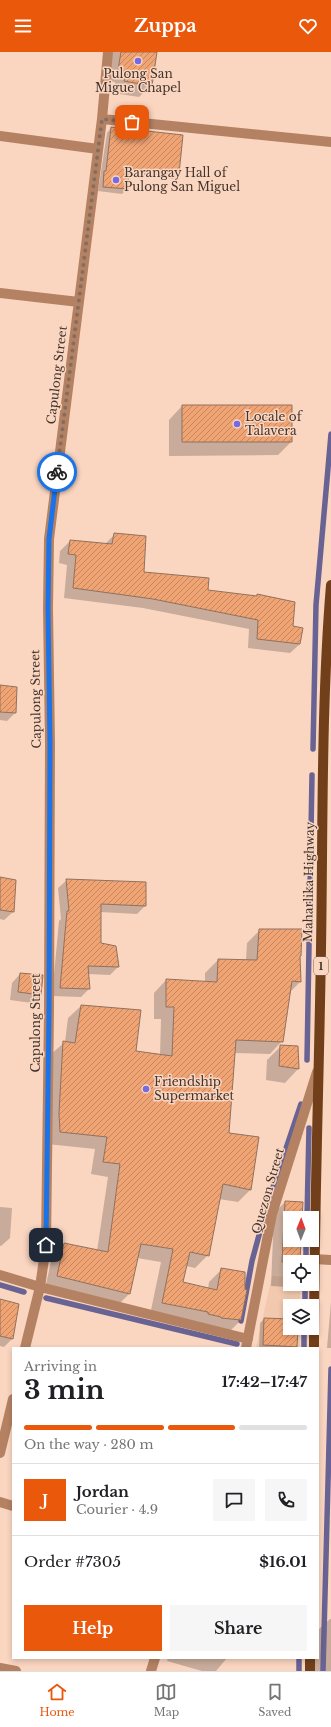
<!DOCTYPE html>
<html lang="en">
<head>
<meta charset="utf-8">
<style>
  :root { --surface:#fff; --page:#f6f6f6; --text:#202124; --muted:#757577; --line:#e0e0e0; --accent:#ea580c }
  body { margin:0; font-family:"Libre Baskerville",serif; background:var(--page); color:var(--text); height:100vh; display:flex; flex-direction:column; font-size:15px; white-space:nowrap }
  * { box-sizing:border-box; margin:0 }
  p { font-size:13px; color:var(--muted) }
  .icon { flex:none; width:22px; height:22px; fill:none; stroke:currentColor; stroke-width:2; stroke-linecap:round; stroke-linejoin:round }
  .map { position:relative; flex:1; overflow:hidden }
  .sheet { position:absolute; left:12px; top:1295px; width:307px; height:312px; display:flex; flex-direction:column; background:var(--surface); border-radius:0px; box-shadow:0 2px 6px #0003 }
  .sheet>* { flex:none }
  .needle { width:26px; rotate:1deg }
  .controls { position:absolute; left:283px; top:1159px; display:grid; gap:8px }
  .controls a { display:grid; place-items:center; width:36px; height:36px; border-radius:0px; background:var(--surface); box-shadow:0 2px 6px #0003; font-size:20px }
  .pin { position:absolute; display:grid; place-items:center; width:34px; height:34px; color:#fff; margin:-17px; border-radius:8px; box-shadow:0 2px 6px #0006 }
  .courier { position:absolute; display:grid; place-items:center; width:40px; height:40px; margin:-20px; border:3px solid #1a73e8; border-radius:50%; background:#fff; color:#222; box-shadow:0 1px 5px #0007 }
  .headline em { font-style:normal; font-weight:700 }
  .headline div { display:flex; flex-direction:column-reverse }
  .headline { display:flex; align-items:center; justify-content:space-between; height:68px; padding:0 12px }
  h1 { font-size:26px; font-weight:700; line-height:30px }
  .bar { display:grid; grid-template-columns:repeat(4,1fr); gap:6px 4px; align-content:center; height:48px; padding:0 12px }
  .bar i { height:5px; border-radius:3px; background:var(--line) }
  .bar .active { background:var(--accent) }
  .bar p { grid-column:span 4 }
  .line { display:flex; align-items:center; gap:10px; padding:0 12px; border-top:1px solid var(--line) }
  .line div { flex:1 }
  .round { display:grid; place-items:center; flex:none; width:42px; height:42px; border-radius:0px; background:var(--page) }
  .action { display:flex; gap:8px; margin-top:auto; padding:8px 12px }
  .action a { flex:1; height:46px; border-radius:0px; background:var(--accent); color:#fff; font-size:16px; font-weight:700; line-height:46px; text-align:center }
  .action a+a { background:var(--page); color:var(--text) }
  header { display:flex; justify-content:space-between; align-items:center; height:52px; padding:0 12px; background:var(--accent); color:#fff; font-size:18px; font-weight:700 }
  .tab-bar { display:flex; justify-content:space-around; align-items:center; height:56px; border-top:1px solid var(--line); background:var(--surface); font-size:11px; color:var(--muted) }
  .tab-bar a { display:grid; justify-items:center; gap:2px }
  .tab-bar .active { color:var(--accent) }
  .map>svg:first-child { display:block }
  .built { fill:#f2c9af }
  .shadow { fill:#0003 }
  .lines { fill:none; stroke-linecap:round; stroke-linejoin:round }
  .stream { stroke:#696394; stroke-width:5.5 }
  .building { fill:url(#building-hatch); stroke:#91715e }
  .minor { stroke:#b48263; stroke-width:10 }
  .major { stroke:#723f1b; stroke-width:10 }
  .done { stroke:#826d60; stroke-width:4; stroke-dasharray:0 7.2 }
  .route { stroke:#1a73e8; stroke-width:5 }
  .poi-dot { fill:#7569e4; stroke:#fad6c1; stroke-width:1.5 }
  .labels { text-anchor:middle; stroke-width:3; stroke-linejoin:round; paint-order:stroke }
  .shield { fill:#fad6c1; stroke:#796559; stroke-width:1 }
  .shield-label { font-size:11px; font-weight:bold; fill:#42342c }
  .poi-label { font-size:12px; fill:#42342c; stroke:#fad6c1; text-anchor:start }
  .street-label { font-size:12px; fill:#42342c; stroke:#fad6c1 }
</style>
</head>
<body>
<header><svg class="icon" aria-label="menu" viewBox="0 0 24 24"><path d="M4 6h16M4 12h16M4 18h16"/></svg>Zuppa<svg class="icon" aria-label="heart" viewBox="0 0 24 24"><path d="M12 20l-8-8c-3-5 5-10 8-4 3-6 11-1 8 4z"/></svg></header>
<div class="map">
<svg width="331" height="1619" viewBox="0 0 331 1619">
  <defs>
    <pattern id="building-hatch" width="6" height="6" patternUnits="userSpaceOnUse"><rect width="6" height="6" fill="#f0a474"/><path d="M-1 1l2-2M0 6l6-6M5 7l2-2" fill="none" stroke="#c4865f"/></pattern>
  </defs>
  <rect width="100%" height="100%" fill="#fad6c1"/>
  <path class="built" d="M 272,1224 L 290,1225 L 290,1232 L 300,1232 L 300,1254 L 290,1254 L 290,1276 L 300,1276 L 300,1296 L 256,1296 Z"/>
  <path class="shadow" d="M 112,0 L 156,0 L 151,33 L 139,45 L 113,41 L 115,30 L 108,29 Z
    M 111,76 L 182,84 L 178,122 L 174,127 L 128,121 L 127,137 L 122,142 L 98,139 L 107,81 Z
    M 182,354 L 291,390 L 278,403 L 169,404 L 169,368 Z
    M 115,482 L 143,521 L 207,539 L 256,545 L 257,543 L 291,575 L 300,592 L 290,601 L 248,596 L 249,577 L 143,556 L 64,546 L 67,513 L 59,511 L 60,499 L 70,489 L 105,492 Z
    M 0,634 L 15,661 L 7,669 L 0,668 Z
    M 0,826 L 13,860 L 4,868 L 0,867 Z
    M 67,828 L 145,854 L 137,862 L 100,860 L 100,892 L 118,915 L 110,923 L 88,922 L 89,937 L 81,945 L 52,944 L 59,869 L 61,867 L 58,836 Z
    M 260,878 L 299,905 L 300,930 L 289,941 L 282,989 L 270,1002 L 234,1001 L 228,1082 L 250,1138 L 238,1150 L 219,1147 L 208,1203 L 195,1216 L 186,1214 L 182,1231 L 208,1237 L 209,1230 L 222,1217 L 246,1238 L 241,1268 L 228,1281 L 150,1263 L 161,1210 L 137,1206 L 130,1241 L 117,1254 L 45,1237 L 52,1205 L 65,1192 L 97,1199 L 108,1125 L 91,1122 L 95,1097 L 47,1092 L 50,1003 L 65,990 L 68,966 L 81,954 L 135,1000 L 160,1003 L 161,967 L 154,967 L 154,941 L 166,928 L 205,930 L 205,921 L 218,908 L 246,909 L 247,891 Z
    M 20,922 L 42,924 L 40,943 L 32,951 L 10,948 L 12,931 Z
    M 281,994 L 297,995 L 298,1017 L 285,1031 L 266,1028 L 267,1008 Z
    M 285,1150 L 301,1166 L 290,1166 L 290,1188 L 300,1188 L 299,1210 L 290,1210 L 290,1232 L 287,1235 L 271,1234 L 274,1161 Z
    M 0,1155 L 12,1156 L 10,1186 L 1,1194 L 0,1194 Z
    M 0,1248 L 12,1287 L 4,1295 L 0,1294 Z
    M 331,1250 L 331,1296 L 327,1296 Z
    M 264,1267 L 290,1268 L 290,1276 L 297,1276 L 296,1294 L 294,1296 L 259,1296 L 260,1271 Z
    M 330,1567 L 331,1567 L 331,1619 L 313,1619 L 314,1606 L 318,1606 L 318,1578 Z
    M 168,1606 L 227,1606 L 216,1619 L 202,1619 L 167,1609 Z"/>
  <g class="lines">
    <path class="stream" d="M 313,697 L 316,553 L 331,382
      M 307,1008 L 312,723
      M 307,1166 L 309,1076
      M 306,1210 L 306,1188
      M 0,1233 L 24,1240
      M 46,1246 L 237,1292
      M 305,1254 L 305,1232
      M 241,1269 L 252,1209 L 268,1150 L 301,1052
      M 304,1296 L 304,1276
      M 299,1619 L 299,1606
      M 323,1619 L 331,1317"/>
  </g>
  <path class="building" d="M 121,0 L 157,0 L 152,34 L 124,29 L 126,19 L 118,18 Z
    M 111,75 L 183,83 L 179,122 L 129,117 L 128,137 L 103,135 L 104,119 L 106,119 Z
    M 182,353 L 292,353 L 292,390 L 182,390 Z
    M 114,481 L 146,484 L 144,520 L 209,526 L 208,538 L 257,544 L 257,542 L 295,550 L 293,574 L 303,576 L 300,592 L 257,587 L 258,568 L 153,547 L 73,536 L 76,503 L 68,502 L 70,488 L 112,492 Z
    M 0,633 L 17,635 L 16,661 L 0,660 Z
    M 0,825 L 16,828 L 14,860 L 0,858 Z
    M 66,827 L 146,830 L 146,854 L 101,852 L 101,891 L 116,894 L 119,915 L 88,914 L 90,937 L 60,936 L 67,859 L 69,859 Z
    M 259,877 L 302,877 L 301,904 L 300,904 L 301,930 L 292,929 L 283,990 L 236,988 L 229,1081 L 259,1085 L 251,1138 L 223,1132 L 209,1204 L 190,1200 L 183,1230 L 217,1238 L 221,1216 L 245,1220 L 245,1237 L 247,1238 L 241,1268 L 221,1266 L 221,1265 L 208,1262 L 208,1260 L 162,1251 L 173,1197 L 141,1192 L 130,1242 L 57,1224 L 64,1191 L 108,1200 L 120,1112 L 103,1110 L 107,1085 L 60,1080 L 59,1061 L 63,989 L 75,991 L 81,953 L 141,958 L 136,999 L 172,1004 L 174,955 L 166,955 L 166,927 L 217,930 L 218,907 L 257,908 Z
    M 20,921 L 43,923 L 41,943 L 18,940 Z
    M 280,993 L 298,994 L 299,1017 L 279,1014 Z
    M 285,1149 L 303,1150 L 302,1166 L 290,1166 L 290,1188 L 301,1188 L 300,1210 L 282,1210 Z
    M 0,1247 L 19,1252 L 13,1287 L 0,1284 Z
    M 264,1266 L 290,1267 L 290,1276 L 298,1276 L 297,1295 L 263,1293 Z"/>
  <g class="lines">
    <path class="minor" d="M 102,67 L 331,90
      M 0,84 L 98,97
      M 0,241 L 79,250
      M 314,1207 L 331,1208
      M 0,1223 L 40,1235 L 248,1287
      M 25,1296 L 40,1235 L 46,1193 L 49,958 L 50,692 L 48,556 L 49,487 L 102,67 L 108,0
      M 246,1296 L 272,1162 L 317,1020
      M 0,1401 L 13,1347
      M 0,1450 L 13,1454
      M 0,1616 L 16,1619
      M 151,1619 L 155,1606"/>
    <path class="major" d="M 314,1296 C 314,1163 319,1030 321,897 C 323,776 321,654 331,533
      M 310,1619 L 310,1606"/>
  </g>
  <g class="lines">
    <path class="done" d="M 57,420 L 102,67 L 132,70"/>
    <path class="route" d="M 46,1193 L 49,958 L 50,692 L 48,556 L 49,487 L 57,420"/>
  </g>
  <g class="poi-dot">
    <circle cx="138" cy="9" r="4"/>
    <circle cx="116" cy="128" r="4"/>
    <circle cx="237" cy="372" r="4"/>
    <circle cx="146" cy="1037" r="4"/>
  </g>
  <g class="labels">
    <rect class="shield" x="314" y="905" width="14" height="18" rx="3"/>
    <g class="shield-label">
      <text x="321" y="918">1</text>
    </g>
    <g class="poi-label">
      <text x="138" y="26" text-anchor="middle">Pulong San<tspan x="138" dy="14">Migue Chapel</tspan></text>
      <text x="124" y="125">Barangay Hall of<tspan x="124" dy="14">Pulong San Miguel</tspan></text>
      <text x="245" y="369">Locale of<tspan x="245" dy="14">Talavera</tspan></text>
      <text x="154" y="1034">Friendship<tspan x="154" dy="14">Supermarket</tspan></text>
    </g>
    <g class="street-label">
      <text transform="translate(57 323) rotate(-83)" y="4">Capulong Street</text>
      <text transform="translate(36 647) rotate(-91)" y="4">Capulong Street</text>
      <text transform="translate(309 830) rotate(-89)" y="4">Maharlika Highway</text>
      <text transform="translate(36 971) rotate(-90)" y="4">Capulong Street</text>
      <text transform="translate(268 1139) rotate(-74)" y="4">Quezon Street</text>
    </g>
  </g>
</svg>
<div class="controls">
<a><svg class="needle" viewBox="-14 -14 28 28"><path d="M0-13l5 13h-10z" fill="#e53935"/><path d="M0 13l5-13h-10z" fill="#757577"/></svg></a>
<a><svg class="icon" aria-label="locate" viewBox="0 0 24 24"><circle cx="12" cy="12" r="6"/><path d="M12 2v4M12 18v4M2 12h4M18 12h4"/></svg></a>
<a><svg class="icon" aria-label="layers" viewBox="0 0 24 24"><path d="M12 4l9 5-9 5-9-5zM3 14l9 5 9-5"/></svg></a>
</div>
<div class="pin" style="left:132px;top:70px;background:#ea580c"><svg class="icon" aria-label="bag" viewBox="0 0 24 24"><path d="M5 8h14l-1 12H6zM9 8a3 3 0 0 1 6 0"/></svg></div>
<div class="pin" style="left:46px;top:1193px;background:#1f2937"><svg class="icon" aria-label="home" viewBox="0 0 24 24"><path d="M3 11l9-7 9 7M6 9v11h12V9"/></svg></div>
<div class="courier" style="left:57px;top:420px"><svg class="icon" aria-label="bike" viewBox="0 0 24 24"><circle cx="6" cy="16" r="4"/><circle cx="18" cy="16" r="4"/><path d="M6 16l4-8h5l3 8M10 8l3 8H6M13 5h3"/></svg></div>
<section class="sheet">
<div class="headline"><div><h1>3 min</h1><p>Arriving in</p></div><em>17:42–17:47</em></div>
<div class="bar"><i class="active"></i><i class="active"></i><i class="active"></i><i></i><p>On the way · 280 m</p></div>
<div class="line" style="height:72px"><b class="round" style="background:var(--accent);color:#fff">J</b><div><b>Jordan</b><p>Courier · 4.9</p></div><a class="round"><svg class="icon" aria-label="chat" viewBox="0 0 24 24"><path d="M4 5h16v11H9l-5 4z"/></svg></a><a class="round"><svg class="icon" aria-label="phone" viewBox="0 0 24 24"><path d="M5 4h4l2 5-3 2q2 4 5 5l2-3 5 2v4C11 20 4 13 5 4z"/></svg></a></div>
<div class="line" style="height:52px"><div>Order #7305</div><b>$16.01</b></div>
<div class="action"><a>Help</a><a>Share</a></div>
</section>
</div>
<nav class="tab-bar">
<a class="active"><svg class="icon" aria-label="home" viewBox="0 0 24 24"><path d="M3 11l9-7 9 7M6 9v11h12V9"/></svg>Home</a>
<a><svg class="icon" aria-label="map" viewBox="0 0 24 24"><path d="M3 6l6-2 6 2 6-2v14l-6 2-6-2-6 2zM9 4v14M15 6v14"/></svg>Map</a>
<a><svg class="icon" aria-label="saved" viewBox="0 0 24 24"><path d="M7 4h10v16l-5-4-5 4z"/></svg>Saved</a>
</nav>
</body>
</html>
